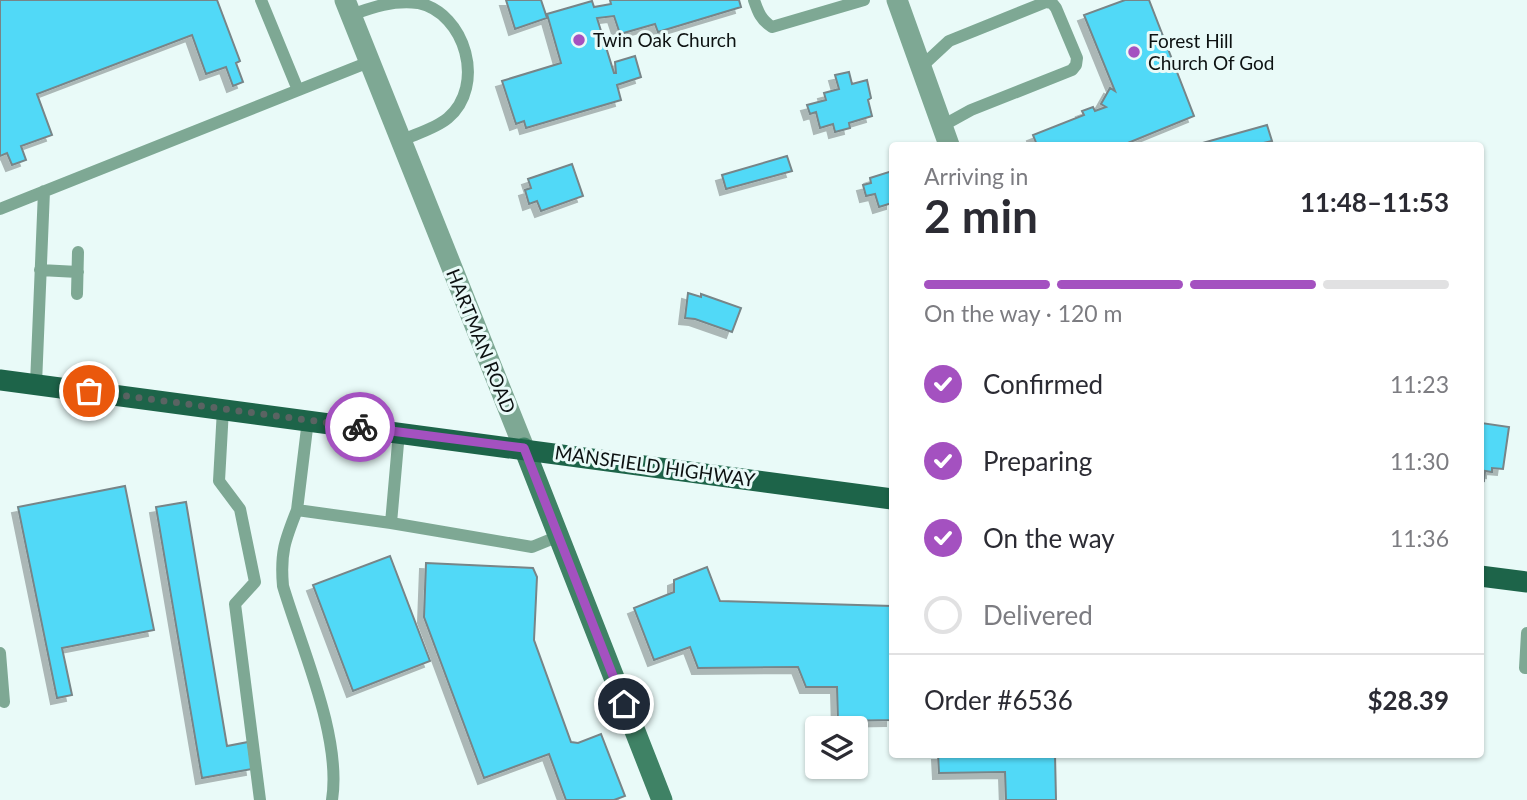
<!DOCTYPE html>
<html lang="en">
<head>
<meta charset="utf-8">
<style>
  :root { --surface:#fff; --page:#f2f2f3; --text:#2b2b33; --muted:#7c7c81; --line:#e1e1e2; --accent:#a451c0 }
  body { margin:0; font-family:Lato,sans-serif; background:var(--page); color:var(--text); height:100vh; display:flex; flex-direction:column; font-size:26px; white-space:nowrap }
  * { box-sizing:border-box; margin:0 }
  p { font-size:23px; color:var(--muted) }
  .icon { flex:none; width:38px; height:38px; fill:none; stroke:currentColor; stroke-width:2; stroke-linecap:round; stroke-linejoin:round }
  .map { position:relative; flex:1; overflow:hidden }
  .drawer { position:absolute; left:889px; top:142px; width:595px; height:616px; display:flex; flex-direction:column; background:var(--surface); border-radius:7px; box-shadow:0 2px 5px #0004 }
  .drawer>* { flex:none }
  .buttons { position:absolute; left:805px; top:716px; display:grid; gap:14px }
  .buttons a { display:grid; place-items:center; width:63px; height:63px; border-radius:7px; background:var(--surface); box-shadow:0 2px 5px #0004; font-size:35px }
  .pin { position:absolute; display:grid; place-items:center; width:60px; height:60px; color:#fff; margin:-30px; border:4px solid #fff; border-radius:50%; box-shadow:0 2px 7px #0007 }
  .courier { position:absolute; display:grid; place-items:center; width:70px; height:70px; margin:-35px; border:5px solid #a451c0; border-radius:50%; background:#fff; color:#222; box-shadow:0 2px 9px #0007 }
  .summary em { font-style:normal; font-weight:700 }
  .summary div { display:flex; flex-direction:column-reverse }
  .summary { display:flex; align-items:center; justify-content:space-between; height:119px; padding:0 35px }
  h1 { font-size:46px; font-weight:700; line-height:52px }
  .bar { display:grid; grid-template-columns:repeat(4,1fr); gap:10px 7px; align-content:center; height:84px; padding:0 35px }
  .bar i { height:9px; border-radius:5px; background:var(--line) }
  .bar .on { background:var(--accent) }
  .bar p { grid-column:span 4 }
  .line { display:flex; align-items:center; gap:18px; padding:0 35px; border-top:2px solid var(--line) }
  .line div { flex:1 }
  ol { padding:0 35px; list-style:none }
  li { display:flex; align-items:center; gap:21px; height:77px }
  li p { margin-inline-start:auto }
  li .icon { padding:7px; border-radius:50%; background:var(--accent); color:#fff; stroke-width:4 }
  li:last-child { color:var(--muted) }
  li i { width:38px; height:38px; border:4px solid var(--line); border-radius:50% }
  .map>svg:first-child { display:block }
  .building { fill:#51d9f7; stroke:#778588; stroke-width:2; filter:url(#shadow) }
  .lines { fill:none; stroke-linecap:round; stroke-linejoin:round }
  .lane { stroke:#7ea894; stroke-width:12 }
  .street { stroke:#7ea894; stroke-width:21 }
  .secondary { stroke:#3f8265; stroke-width:21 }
  .primary { stroke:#1d6449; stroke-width:21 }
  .done { stroke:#5a6362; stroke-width:7; stroke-dasharray:0 12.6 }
  .route { stroke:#a451c0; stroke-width:9 }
  .poi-dot { fill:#a451c0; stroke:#e9faf8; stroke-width:2.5 }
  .labels { text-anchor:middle; stroke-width:6; stroke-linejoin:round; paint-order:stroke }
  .poi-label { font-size:19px; fill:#0d1212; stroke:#e9faf8; text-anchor:start }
  .street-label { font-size:19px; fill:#0d1212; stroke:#e9faf8 }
</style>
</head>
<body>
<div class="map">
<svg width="1527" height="800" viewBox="0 0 1527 800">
  <defs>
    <filter id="shadow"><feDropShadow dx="-6" dy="6" stdDeviation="0" flood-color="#0004"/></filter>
  </defs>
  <rect width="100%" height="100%" fill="#e9faf8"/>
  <path class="building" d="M 0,0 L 217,0 L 240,61 L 236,63 L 243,82 L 233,86 L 226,67 L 206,74 L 192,35 L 37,94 L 52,135 L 21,146 L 26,160 L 12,165 L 7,153 L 0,156 Z
    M 506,0 L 541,0 L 547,18 L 515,29 Z
    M 610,0 L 739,0 L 741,7 L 658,32 L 655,24 L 620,34 L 614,16 L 597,18 L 614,73 L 616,73 L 615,62 L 635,56 L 641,77 L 617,85 L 621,100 L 526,128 L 524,121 L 516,124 L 502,81 L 561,63 L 547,14 L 592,1 L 594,7 L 611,4 Z
    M 1125,0 L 1149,0 L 1194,116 L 1123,145 L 1037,145 L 1033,135 L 1084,115 L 1082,111 L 1093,107 L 1095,111 L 1106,107 L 1101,104 L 1110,88 L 1115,91 L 1084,15 Z
    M 849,72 L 852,84 L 867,80 L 871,98 L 868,100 L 872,116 L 849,123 L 850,128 L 835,132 L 833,124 L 820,128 L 816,112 L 810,114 L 807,105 L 826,100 L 824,93 L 839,89 L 835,75 Z
    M 1267,125 L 1272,141 L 1255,145 L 1199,144 Z
    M 787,156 L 792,171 L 726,189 L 722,175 Z
    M 572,164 L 583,196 L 541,211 L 537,201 L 529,204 L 525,190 L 531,188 L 528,179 Z
    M 892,171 L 892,203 L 879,207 L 875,194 L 866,196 L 863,185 L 871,183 L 870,178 Z
    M 688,293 L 701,297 L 701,294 L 741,308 L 732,332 L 695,319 L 685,318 Z
    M 1480,414 L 1482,415 L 1481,423 L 1509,427 L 1503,469 L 1492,468 L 1492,472 L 1485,471 L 1484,481 L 1480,480 Z
    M 125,486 L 154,630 L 62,648 L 72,695 L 57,698 L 18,507 Z
    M 186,502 L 227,746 L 248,742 L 252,769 L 202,778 L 156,507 Z
    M 390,556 L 430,661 L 353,691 L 313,585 Z
    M 426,563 L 533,568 L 537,577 L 534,640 L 571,742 L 578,743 L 601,734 L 625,796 L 614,800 L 566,800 L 549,754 L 484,778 L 424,617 Z
    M 707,567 L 720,601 L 892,606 L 892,720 L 838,721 L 837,687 L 806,687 L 798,667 L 698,668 L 690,647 L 654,660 L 634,608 L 674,592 L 674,580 Z
    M 938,754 L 1055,754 L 1056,800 L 1006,800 L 1005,772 L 939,773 Z"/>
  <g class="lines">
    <path class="lane" d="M 261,0 L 298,90
      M 754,0 C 758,12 761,20 772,27 L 864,0
      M 351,15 C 373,7 393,0 418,3 C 466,13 486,86 448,118 C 435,129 415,134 400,141
      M 921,67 L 949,41 L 1046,2 L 1052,3 L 1056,8 L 1077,58 L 1076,65 L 1072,70 L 971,110 L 942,126
      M 0,209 L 369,62
      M 40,270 L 78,272
      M 77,294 L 78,252
      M 36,384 L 44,191
      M 223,409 L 219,481 L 240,509 L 255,582 L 235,604 L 260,800
      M 308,420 L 297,510 L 391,523
      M 399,432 L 391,523 L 532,547 L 559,536
      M 297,510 C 285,540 280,553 283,586 C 301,647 342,737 332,800
      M 1527,633 L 1525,668 L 1527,668
      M 0,653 L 4,702"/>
    <path class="street" d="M 345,0 L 524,448
      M 897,0 L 949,145"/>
    <path class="secondary" d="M 524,448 L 662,800"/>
    <path class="primary" d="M 0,380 L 892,499
      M 1480,576 L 1527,582"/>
  </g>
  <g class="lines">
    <path class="done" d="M 89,391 L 360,427"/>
    <path class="route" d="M 360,427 L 524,448 L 624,704"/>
  </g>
  <g class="poi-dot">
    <circle cx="579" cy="40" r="7"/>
    <circle cx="1134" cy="52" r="7"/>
  </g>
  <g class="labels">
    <g class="poi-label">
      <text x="593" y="47">Twin Oak Church</text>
      <text x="1148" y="48">Forest Hill<tspan x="1148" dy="22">Church Of God</tspan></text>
    </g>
    <g class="street-label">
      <text transform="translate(481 341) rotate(68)" y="7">HARTMAN ROAD</text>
      <text transform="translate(655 466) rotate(8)" y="7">MANSFIELD HIGHWAY</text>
    </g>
  </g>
</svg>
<div class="buttons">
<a><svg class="icon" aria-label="layers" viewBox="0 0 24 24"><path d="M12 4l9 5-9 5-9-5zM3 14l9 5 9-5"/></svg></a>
</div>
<div class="pin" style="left:89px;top:391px;background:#ea580c"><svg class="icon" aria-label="bag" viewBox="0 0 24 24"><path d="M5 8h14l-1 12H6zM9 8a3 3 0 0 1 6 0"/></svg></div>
<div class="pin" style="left:624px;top:704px;background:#1f2937"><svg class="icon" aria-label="home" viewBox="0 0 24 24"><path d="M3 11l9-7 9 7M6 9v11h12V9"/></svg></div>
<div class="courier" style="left:360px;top:427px"><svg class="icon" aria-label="bike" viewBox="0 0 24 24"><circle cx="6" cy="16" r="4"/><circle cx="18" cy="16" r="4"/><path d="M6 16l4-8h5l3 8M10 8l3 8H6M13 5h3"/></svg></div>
<section class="drawer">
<div class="summary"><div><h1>2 min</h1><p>Arriving in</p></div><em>11:48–11:53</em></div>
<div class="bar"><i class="on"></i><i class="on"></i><i class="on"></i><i></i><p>On the way · 120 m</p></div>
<ol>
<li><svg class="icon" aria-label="check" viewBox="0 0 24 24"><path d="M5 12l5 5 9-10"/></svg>Confirmed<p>11:23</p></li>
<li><svg class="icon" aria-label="check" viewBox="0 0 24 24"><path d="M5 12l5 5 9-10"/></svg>Preparing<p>11:30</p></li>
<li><svg class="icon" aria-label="check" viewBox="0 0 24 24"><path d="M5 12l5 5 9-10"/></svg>On the way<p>11:36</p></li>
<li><i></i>Delivered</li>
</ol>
<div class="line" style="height:91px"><div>Order #6536</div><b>$28.39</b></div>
</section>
</div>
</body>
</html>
